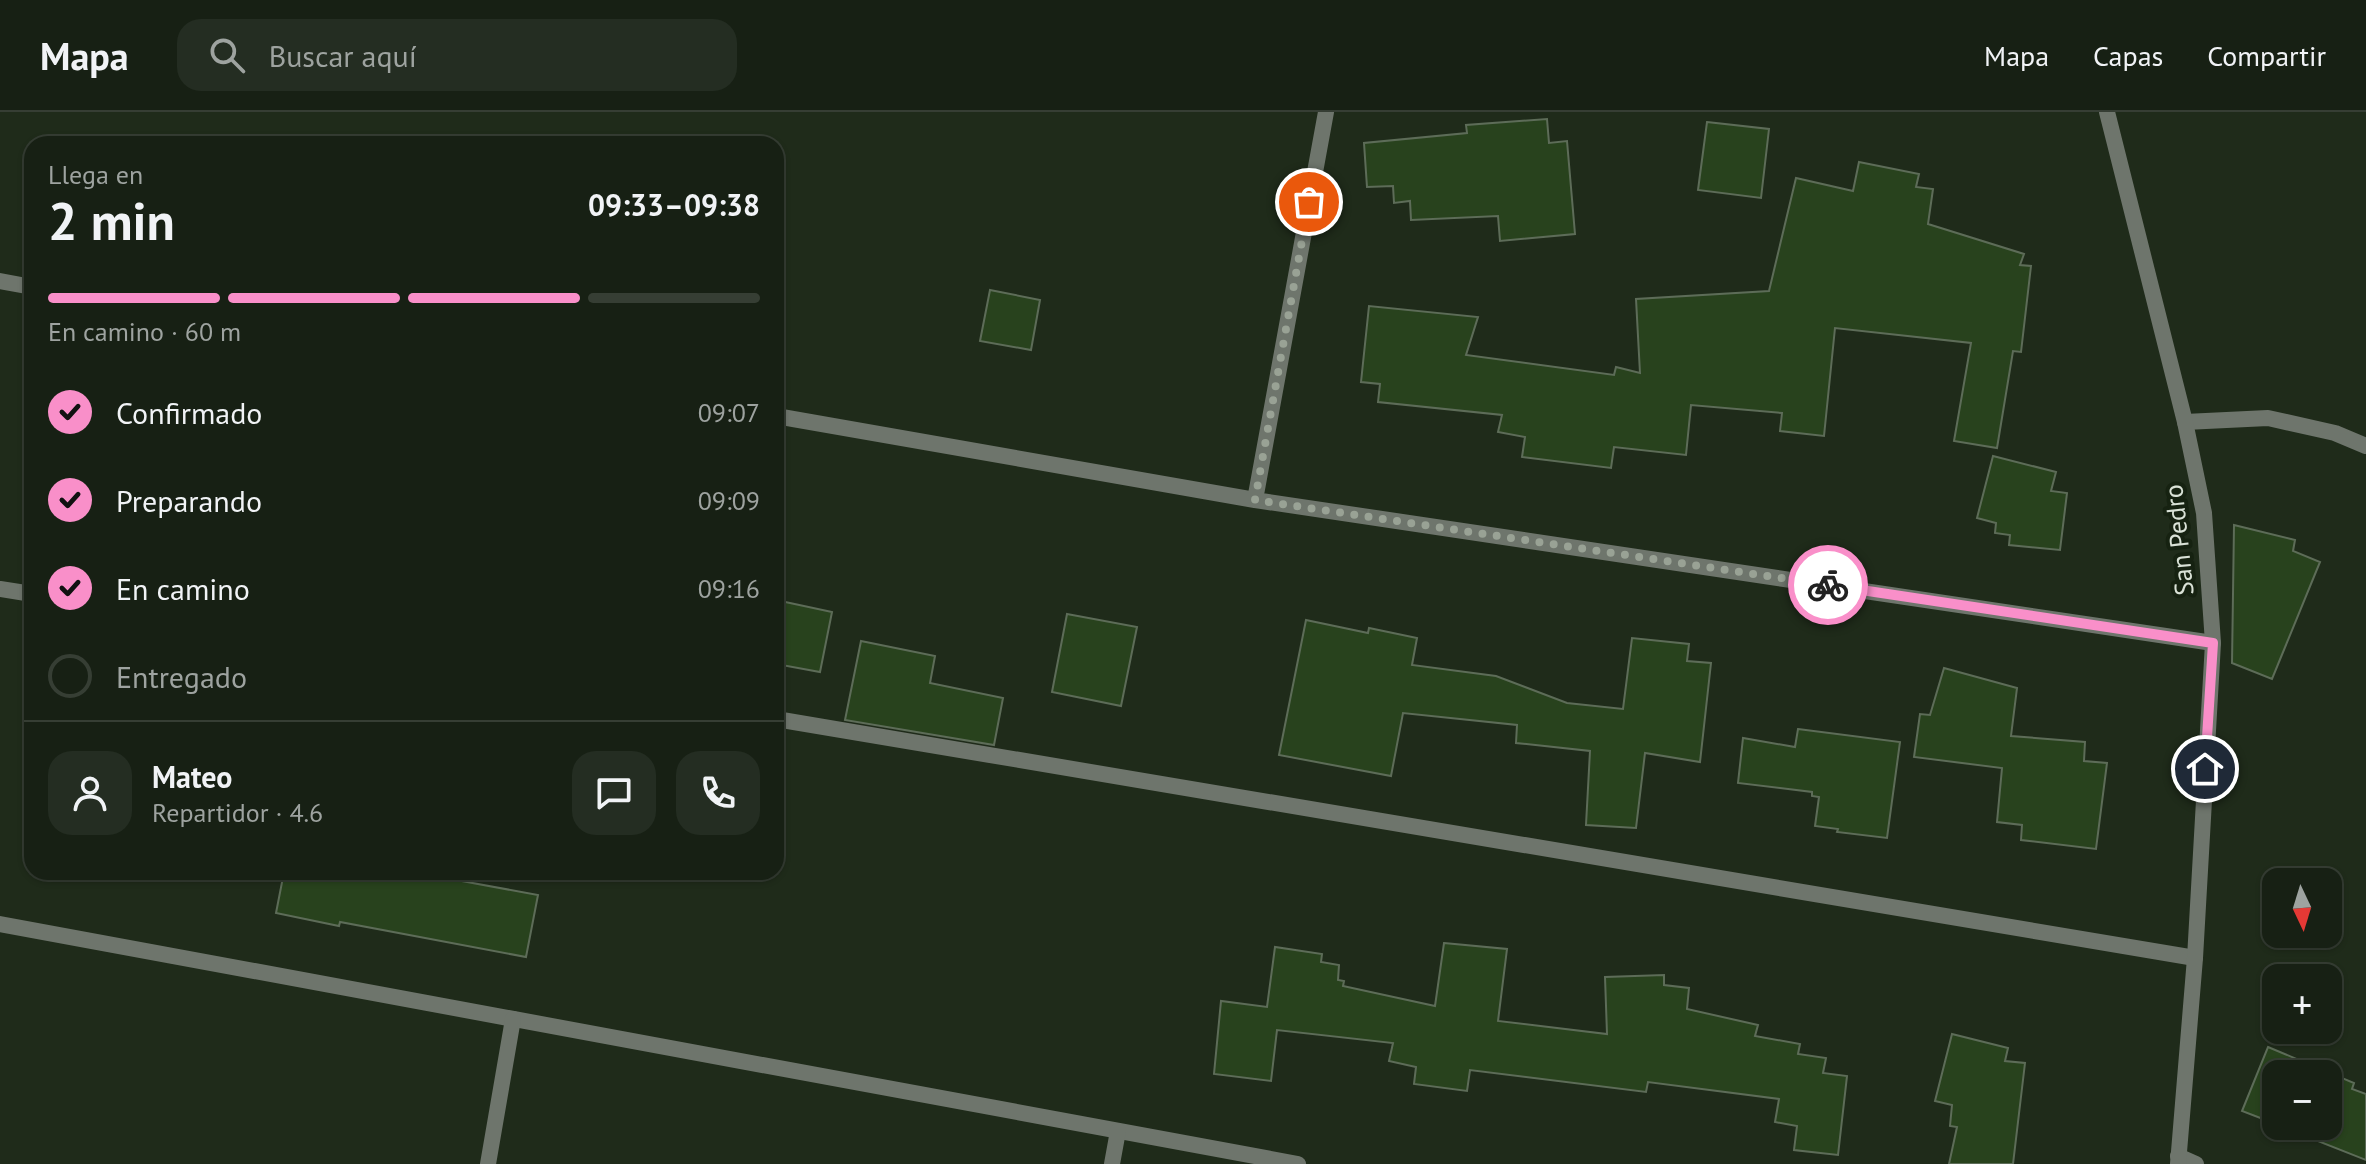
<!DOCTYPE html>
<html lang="es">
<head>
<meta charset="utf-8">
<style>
  :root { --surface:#172014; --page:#242d22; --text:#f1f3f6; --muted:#9ea3a0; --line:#363e34; --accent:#f98fc9 }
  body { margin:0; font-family:"PT Sans",sans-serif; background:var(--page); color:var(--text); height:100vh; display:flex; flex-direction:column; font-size:30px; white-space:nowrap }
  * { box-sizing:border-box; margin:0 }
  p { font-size:26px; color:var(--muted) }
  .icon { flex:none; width:44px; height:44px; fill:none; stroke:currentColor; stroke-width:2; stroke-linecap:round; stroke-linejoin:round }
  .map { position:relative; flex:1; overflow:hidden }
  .drawer { position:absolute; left:24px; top:24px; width:760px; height:744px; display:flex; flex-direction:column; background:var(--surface); border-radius:24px; box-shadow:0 2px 6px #0004,0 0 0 2px var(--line) }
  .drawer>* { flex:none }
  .needle { width:52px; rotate:176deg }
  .tools { position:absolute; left:2262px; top:756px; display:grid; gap:16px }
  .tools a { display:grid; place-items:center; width:80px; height:80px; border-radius:16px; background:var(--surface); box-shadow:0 2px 6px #0004,0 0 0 2px var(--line); font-size:40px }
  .pin { position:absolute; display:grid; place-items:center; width:68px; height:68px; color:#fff; margin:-34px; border:4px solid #fff; border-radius:50%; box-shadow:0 2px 8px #0007 }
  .courier { position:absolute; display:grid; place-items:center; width:80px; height:80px; margin:-40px; border:6px solid #f98fc9; border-radius:50%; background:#fff; color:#222; box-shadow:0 2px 10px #0007 }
  .overview em { font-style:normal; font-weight:800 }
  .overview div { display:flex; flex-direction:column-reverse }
  .overview { display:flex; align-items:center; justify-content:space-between; height:136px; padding:0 24px }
  h1 { font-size:52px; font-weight:800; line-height:60px }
  .bar { display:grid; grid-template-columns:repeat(4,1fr); gap:12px 8px; align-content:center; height:96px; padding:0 24px }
  .bar i { height:10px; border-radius:6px; background:var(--line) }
  .bar .selected { background:var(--accent) }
  .bar p { grid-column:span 4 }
  .line { display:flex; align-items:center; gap:20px; padding:0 24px; border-top:2px solid var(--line) }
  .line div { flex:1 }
  .round { display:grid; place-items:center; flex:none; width:84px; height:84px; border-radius:24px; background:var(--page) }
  ol { padding:0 24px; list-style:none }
  li { display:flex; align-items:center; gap:24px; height:88px }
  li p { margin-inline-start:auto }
  li .icon { padding:8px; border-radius:50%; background:var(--accent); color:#111; stroke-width:4 }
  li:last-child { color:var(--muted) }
  li i { width:44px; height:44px; border:4px solid var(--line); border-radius:50% }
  header { display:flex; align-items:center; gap:48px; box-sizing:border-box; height:112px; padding:0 40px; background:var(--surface); border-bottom:2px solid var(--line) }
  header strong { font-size:38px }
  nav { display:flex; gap:44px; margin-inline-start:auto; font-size:28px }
  .search { width:560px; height:72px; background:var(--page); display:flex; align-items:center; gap:20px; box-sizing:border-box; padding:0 28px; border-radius:24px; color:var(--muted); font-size:30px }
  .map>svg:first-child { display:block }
  .building { fill:#28421d; stroke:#5d6c58; stroke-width:2 }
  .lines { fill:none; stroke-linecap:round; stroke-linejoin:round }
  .service { stroke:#6e756c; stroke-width:16 }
  .minor { stroke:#6e756c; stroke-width:16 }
  .tertiary { stroke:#6e756c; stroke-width:16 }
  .done { stroke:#99a295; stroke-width:8; stroke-dasharray:0 14.4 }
  .route { stroke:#f98fc9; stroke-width:10 }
  .labels { text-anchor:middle; stroke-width:8; stroke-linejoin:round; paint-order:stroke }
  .street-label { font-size:26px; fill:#dae2d7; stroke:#162211 }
</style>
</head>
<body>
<header>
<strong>Mapa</strong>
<div class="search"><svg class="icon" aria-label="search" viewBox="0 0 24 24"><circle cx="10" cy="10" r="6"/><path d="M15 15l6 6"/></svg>Buscar aquí</div>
<nav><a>Mapa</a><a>Capas</a><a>Compartir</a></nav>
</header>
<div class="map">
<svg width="2366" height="1052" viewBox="0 0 2366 1052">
  <rect width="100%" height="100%" fill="#1f2b1a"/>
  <path class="building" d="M 1547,7 L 1549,31 L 1567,29 L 1575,122 L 1500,129 L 1498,104 L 1411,108 L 1410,89 L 1394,91 L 1393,74 L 1367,75 L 1364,31 L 1467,21 L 1466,13 Z
    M 1707,10 L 1769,17 L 1761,86 L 1698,78 Z
    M 1859,50 L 1919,62 L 1916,75 L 1933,77 L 1928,112 L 2024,142 L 2020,153 L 2031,154 L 2021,240 L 2013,239 L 1997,336 L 1954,329 L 1971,231 L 1835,216 L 1824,324 L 1780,319 L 1782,301 L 1691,293 L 1686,343 L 1614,335 L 1611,356 L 1522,345 L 1525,325 L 1498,320 L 1502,303 L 1378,290 L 1380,272 L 1361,270 L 1369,194 L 1478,205 L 1466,243 L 1614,263 L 1616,255 L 1640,261 L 1636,187 L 1769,179 L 1796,66 L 1853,79 Z
    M 990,178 L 1040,188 L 1031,238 L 980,229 Z
    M 1993,344 L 2056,360 L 2051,379 L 2067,381 L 2060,438 L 2009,433 L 2010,423 L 1995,421 L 1996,411 L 1977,406 Z
    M 2234,413 L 2295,428 L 2293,439 L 2320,450 L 2272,567 L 2232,551 Z
    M 776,488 L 832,500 L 820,560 L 776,552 Z
    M 1067,502 L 1137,515 L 1121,594 L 1052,580 Z
    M 1306,508 L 1368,521 L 1369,516 L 1417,526 L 1412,553 L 1496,564 L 1567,591 L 1623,597 L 1632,526 L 1689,532 L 1687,549 L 1711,551 L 1700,650 L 1645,641 L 1636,716 L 1586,713 L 1590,639 L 1516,631 L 1517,613 L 1403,601 L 1391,664 L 1279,643 Z
    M 861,529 L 935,544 L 930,571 L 1003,586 L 994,633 L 845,608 Z
    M 1944,556 L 2017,576 L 2011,624 L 2085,630 L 2084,649 L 2107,651 L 2096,737 L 2021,728 L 2022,713 L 1997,710 L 2002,656 L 1914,645 L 1920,602 L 1930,603 Z
    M 1798,617 L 1900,630 L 1887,726 L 1837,720 L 1838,717 L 1815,714 L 1819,685 L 1812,684 L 1812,680 L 1738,671 L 1743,626 L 1795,635 Z
    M 284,760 L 458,760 L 456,768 L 538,783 L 526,845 L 340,810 L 339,814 L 276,801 Z
    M 1444,831 L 1507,837 L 1498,909 L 1607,922 L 1605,865 L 1664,863 L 1664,873 L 1689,876 L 1687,897 L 1758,913 L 1755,924 L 1800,932 L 1798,942 L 1826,946 L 1823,961 L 1847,964 L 1838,1043 L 1794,1038 L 1797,1014 L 1775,1010 L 1779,987 L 1648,970 L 1646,980 L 1470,958 L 1467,979 L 1414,972 L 1416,955 L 1389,949 L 1393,931 L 1277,918 L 1271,969 L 1214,962 L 1221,889 L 1267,895 L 1275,835 L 1322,842 L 1321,850 L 1339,853 L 1338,868 L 1344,869 L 1343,874 L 1435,894 Z
    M 1952,922 L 2008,936 L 2005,949 L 2025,951 L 2013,1052 L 1949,1052 L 1957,1015 L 1950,1014 L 1952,993 L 1935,989 Z
    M 2268,935 L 2354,971 L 2352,977 L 2366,982 L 2366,1048 L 2280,1014 L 2328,1014 L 2328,962 L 2276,962 L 2276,1012 L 2242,999 Z"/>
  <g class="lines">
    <path class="service" d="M 0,812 L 1298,1052"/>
    <path class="minor" d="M 0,169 L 32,175
      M 776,304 L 1255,388 L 2213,531
      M 2185,310 L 2268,306 L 2335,321 L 2366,334
      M 1255,388 L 1326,0
      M 0,477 L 32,482
      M 776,607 L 2195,846
      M 2178,1044 L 2196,1052
      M 488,1052 L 513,907
      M 1112,1052 L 1118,1019"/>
    <path class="tertiary" d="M 2107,0 L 2185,310 L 2204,401 L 2213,531 L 2195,846 L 2178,1052"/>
  </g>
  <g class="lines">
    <path class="done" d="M 1309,90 L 1255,388 L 1828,473"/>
    <path class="route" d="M 1828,473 L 2213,531 L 2205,657"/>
  </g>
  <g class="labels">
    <g class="street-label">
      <text transform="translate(2179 428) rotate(-96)" y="9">San Pedro</text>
    </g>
  </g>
</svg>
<div class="tools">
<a><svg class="needle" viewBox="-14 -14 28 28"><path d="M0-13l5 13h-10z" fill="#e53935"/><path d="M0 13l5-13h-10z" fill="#9ea3a0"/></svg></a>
<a>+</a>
<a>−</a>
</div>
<div class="pin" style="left:1309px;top:90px;background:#ea580c"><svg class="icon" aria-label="bag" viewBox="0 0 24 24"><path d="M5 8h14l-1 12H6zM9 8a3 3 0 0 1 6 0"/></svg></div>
<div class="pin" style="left:2205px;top:657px;background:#1f2937"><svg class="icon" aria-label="home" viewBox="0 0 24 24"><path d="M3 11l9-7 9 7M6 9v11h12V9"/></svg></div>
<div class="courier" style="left:1828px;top:473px"><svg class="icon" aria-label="bike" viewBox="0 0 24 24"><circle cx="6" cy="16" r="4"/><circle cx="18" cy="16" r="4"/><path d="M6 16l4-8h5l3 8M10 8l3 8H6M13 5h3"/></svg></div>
<section class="drawer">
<div class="overview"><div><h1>2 min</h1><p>Llega en</p></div><em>09:33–09:38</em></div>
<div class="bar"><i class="selected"></i><i class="selected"></i><i class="selected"></i><i></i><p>En camino · 60 m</p></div>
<ol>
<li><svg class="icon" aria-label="check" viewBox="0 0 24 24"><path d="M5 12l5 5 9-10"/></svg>Confirmado<p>09:07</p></li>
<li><svg class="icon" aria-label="check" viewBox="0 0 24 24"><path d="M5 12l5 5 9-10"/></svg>Preparando<p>09:09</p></li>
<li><svg class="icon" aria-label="check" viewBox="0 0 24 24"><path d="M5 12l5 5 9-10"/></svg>En camino<p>09:16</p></li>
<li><i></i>Entregado</li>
</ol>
<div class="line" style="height:144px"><a class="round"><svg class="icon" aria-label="person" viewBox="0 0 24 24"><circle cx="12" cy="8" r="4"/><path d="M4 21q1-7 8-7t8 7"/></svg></a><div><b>Mateo</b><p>Repartidor · 4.6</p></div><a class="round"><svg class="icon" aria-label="chat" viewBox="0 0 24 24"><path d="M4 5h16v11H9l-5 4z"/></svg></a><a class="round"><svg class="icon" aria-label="phone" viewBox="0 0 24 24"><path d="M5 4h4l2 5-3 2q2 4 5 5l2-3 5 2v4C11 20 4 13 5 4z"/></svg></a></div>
</section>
</div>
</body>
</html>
